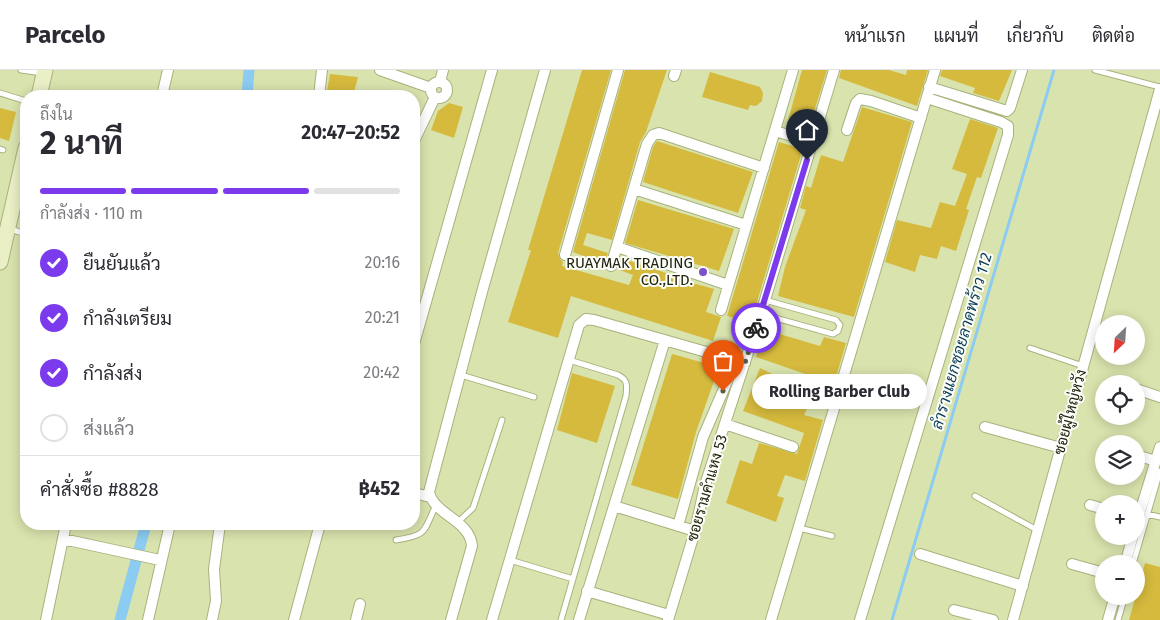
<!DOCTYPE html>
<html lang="th">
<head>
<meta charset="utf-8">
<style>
  :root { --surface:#fff; --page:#f2f2f3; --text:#2b2b33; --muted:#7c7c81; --line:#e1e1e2; --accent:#7c3aed }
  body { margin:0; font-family:"Fira Sans",Sarabun,sans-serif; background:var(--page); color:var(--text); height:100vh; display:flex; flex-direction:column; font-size:19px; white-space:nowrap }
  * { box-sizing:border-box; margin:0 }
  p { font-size:16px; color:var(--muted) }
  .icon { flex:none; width:28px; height:28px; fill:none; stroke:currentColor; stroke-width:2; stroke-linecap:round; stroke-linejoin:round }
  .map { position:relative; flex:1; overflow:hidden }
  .panel { position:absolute; left:20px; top:20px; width:400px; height:440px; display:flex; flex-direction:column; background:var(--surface); border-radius:20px; box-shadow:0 2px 12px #0003 }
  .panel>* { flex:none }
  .needle { width:32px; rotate:205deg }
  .controls { position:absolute; left:1095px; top:245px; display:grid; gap:10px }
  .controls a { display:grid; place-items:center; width:50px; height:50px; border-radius:50%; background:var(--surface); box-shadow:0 2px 12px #0003; font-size:25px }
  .pin { position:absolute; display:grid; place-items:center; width:42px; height:42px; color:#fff; margin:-51px -21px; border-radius:50% 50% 50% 0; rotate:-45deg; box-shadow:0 0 5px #0007 }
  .pin .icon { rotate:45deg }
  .courier { position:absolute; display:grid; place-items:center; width:50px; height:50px; margin:-25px; border:4px solid #7c3aed; border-radius:50%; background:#fff; color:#222; box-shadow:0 1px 6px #0007 }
  .bubble { position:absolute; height:35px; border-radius:18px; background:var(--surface); box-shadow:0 2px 12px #0003; font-size:16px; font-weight:700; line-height:35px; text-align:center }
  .overview em { font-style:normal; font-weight:700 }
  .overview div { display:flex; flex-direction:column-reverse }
  .overview { display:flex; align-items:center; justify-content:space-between; height:85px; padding:0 20px }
  h1 { font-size:32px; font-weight:700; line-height:38px }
  .bar { display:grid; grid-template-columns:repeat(4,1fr); gap:8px 5px; align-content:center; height:60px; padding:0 20px }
  .bar i { height:6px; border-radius:4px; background:var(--line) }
  .bar .active { background:var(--accent) }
  .bar p { grid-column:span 4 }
  .line { display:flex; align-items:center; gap:12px; padding:0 20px; border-top:1px solid var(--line) }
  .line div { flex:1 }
  ol { padding:0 20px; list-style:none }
  li { display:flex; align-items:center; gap:15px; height:55px }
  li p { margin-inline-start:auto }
  li .icon { padding:5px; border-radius:50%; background:var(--accent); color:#fff; stroke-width:4 }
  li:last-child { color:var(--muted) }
  li i { width:28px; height:28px; border:2px solid var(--line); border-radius:50% }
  header { display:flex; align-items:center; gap:30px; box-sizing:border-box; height:70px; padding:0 25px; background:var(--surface); border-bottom:1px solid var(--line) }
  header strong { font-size:24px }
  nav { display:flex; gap:28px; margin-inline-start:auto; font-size:18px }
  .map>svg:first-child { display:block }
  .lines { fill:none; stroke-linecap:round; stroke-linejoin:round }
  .stream { stroke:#8ccbf2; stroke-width:3 }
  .canal { stroke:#8ccbf2; stroke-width:11 }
  .building { fill:#d6ba3e }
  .lane-casing { stroke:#a8b27d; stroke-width:7 }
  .street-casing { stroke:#a8b27d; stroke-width:12 }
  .secondary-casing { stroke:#a8b27d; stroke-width:17 }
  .lane { stroke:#fff; stroke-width:5 }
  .street { stroke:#fff; stroke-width:10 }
  .secondary { stroke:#eaefc6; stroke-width:15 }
  .done { stroke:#616746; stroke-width:5; stroke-dasharray:0 9 }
  .route { stroke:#7c3aed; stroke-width:6 }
  .poi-dot { fill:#7d51ca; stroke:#fdfef9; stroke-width:2 }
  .labels { text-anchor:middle; stroke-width:4; stroke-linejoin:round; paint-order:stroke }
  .poi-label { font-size:15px; fill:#21240f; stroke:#fdfef9; text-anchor:end }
  .street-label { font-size:15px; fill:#21240f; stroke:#fdfef9 }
  .water-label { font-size:16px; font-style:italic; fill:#0b3f59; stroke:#fdfef9 }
</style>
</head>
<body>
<header>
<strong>Parcelo</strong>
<nav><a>หน้าแรก</a><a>แผนที่</a><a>เกี่ยวกับ</a><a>ติดต่อ</a></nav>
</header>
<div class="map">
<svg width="1160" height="550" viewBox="0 0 1160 550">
  <rect width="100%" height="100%" fill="#d9e3ad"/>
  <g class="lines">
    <path class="stream" d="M 892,550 L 1054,0"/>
    <path class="canal" d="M 247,26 L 249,0
      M 120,550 L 146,454"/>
  </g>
  <path class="building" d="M 582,0 L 611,0 L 558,183 L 560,189 L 563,192 L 562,196 L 629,215 L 633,205 L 617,199 L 621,188 L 669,204 L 668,206 L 714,219 L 706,242 L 721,247 L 713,271 L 571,226 L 558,268 L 508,252 L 531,180 L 528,180 Z
    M 625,0 L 667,0 L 646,62 L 640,72 L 612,170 L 587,163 L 583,175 L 608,183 L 604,194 L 573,182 Z
    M 802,0 L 827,0 L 810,55 L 804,60 L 787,54 Z
    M 841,0 L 889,0 L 906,5 L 907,0 L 928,0 L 917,36 L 839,8 Z
    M 942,0 L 1012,0 L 999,31 L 973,23 L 975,18 L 940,6 Z
    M 710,2 L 760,17 L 763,23 L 762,31 L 756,36 L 750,35 L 748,40 L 702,27 Z
    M 330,4 L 358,7 L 353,26 L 326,26 Z
    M 449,33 L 463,37 L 454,68 L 431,60 L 438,41 Z
    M 862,37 L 912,52 L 854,247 L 778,226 L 785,197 L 806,140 L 800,138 L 806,116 L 811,118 L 821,85 L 843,92 Z
    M 0,38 L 16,42 L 9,71 L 0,68 Z
    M 970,49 L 998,58 L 981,108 L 977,107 L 966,139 L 969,140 L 956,181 L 941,176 L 937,189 L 920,185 L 915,202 L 885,192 L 897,150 L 931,158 L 940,132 L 955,136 L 967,104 L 952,99 Z
    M 657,71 L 753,102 L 738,143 L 643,112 L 653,77 Z
    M 779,72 L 799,78 L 801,85 L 751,252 L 727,246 Z
    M 638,130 L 734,159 L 719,201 L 625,173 Z
    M 766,260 L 820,276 L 824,267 L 846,273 L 834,314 L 756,287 Z
    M 672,284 L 719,297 L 696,362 L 678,429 L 631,415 Z
    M 760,298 L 814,324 L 804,345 L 823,350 L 805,411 L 785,405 L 777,426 L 784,428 L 776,452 L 726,433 L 740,390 L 752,394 L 759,373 L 797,384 L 804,363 L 743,341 Z
    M 572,303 L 615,316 L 597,373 L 557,360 Z
    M 1145,493 L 1160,497 L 1160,550 L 1129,550 Z"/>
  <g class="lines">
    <g class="lane-casing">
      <path id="lane" d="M 21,0 L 43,3
        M 1095,0 L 1160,17
        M 0,23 L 26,31
        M 0,79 L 3,80
        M 10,159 L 26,164
        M 761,244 L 833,264 L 838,261 L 840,255 L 836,250 L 765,230
        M 1030,278 L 1083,296
        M 461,305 L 534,327
        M 975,426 L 1037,460
        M 1147,444 L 1160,447
        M 458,452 L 473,438 L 502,350
        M 799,458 L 832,466
        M 396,470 C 427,465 423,463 436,435
        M 510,490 L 573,509
        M 1133,494 L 1160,401
        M 561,550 L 626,326 C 627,315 628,310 618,305 L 569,290
        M 1118,550 L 1125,526"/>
    </g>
    <g class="street-casing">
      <path id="street" d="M 380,0 L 431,18
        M 674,6 L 676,0
        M431 20a8 8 0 1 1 16 0a8 8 0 1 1-16 0Z
        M 440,12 L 443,0
        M 929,17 L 1007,41 L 1010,38 L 1022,0
        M 162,26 L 168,0
        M 319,26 L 322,0
        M 847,60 L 856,33 L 860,29 L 871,31 L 921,48
        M 775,61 L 812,72
        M 414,71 L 435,27
        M 634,119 L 746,155
        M 617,177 L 728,215
        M 565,185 L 618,0
        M 611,196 L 647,74 L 653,65 L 659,63 L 764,98
        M 721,240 L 793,0
        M 414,274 L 492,0
        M 1136,319 L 1160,327
        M 725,354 L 793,377
        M 985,357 L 1061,378
        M 1136,385 L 1156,391
        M 414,423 L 430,427
        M 1090,435 L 1104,439
        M 614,436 L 695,461
        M 1136,455 L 1160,377
        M 678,456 L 703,367 L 736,291
        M 63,469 L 160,490
        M 920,484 L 1023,516
        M 1072,494 L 1104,503
        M 1125,494 L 1133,466
        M 587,521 L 669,545
        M 954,540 L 993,550
        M 46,550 L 66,454
        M 148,550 L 170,454
        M 212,550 L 216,531 L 214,499 L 220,454
        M 294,550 L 320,454
        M 356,550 L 360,534
        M 451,550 L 472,476 C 470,450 434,445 429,422 L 482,222 L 545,0
        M 492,550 L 579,255 L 586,249 L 594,250 L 745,293
        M 579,550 L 665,270
        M 668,550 L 695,461 L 705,415 L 765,230 L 834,0
        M 771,550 L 935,0
        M 860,550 L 1008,65 L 1008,56 L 1001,52 L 927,28
        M 1013,550 L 1160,19
        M 1108,550 L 1115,526"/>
    </g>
    <g class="secondary-casing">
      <path id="secondary" d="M 39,26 L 45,0
        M 0,192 L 26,78"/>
    </g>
    <use href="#lane" class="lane"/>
    <use href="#street" class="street"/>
    <use href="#secondary" class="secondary"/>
  </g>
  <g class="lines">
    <path class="done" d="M 723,321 L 736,290 L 745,293 L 756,258"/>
    <path class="route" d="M 756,258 L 807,90"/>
  </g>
  <circle class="poi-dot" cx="703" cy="202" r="5"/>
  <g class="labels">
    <g class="poi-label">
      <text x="693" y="198">RUAYMAK TRADING<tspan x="693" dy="17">CO.,LTD.</tspan></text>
    </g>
    <g class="street-label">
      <text transform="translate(1070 342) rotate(-75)" y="5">ซอยผู้ใหญ่หวัง</text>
      <text transform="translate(707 418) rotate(-74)" y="5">ซอยรามคำแหง 53</text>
    </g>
    <g class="water-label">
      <text transform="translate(961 271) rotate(-74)" y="6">ลำรางแยกซอยลาดพร้าว 112</text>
    </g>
  </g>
</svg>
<div class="controls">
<a><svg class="needle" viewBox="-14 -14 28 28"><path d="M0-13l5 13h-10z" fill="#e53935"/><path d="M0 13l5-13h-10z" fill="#7c7c81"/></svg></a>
<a><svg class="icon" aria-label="locate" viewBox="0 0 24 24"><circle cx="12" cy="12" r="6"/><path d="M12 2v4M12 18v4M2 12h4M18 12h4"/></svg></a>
<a><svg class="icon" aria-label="layers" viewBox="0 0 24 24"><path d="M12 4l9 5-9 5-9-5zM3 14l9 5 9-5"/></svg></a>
<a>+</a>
<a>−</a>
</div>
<div class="pin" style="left:723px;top:321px;background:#ea580c"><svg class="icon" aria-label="bag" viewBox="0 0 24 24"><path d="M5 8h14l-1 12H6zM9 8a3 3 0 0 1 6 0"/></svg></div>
<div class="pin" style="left:807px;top:90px;background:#1f2937"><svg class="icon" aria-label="home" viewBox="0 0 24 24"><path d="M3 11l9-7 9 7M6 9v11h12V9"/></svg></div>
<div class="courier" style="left:756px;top:258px"><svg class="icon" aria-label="bike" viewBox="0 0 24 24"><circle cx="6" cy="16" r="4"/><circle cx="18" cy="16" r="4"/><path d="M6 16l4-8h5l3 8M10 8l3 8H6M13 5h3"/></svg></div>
<div class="bubble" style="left:752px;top:304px;width:175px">Rolling Barber Club</div>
<section class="panel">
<div class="overview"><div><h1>2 นาที</h1><p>ถึงใน</p></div><em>20:47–20:52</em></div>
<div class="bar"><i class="active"></i><i class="active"></i><i class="active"></i><i></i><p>กำลังส่ง · 110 m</p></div>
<ol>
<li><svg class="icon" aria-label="check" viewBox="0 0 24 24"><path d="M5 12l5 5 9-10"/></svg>ยืนยันแล้ว<p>20:16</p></li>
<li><svg class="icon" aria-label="check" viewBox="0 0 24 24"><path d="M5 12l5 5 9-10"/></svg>กำลังเตรียม<p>20:21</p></li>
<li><svg class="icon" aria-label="check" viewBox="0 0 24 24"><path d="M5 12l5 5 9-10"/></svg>กำลังส่ง<p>20:42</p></li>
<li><i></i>ส่งแล้ว</li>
</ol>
<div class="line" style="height:65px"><div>คำสั่งซื้อ #8828</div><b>฿452</b></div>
</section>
</div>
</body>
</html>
